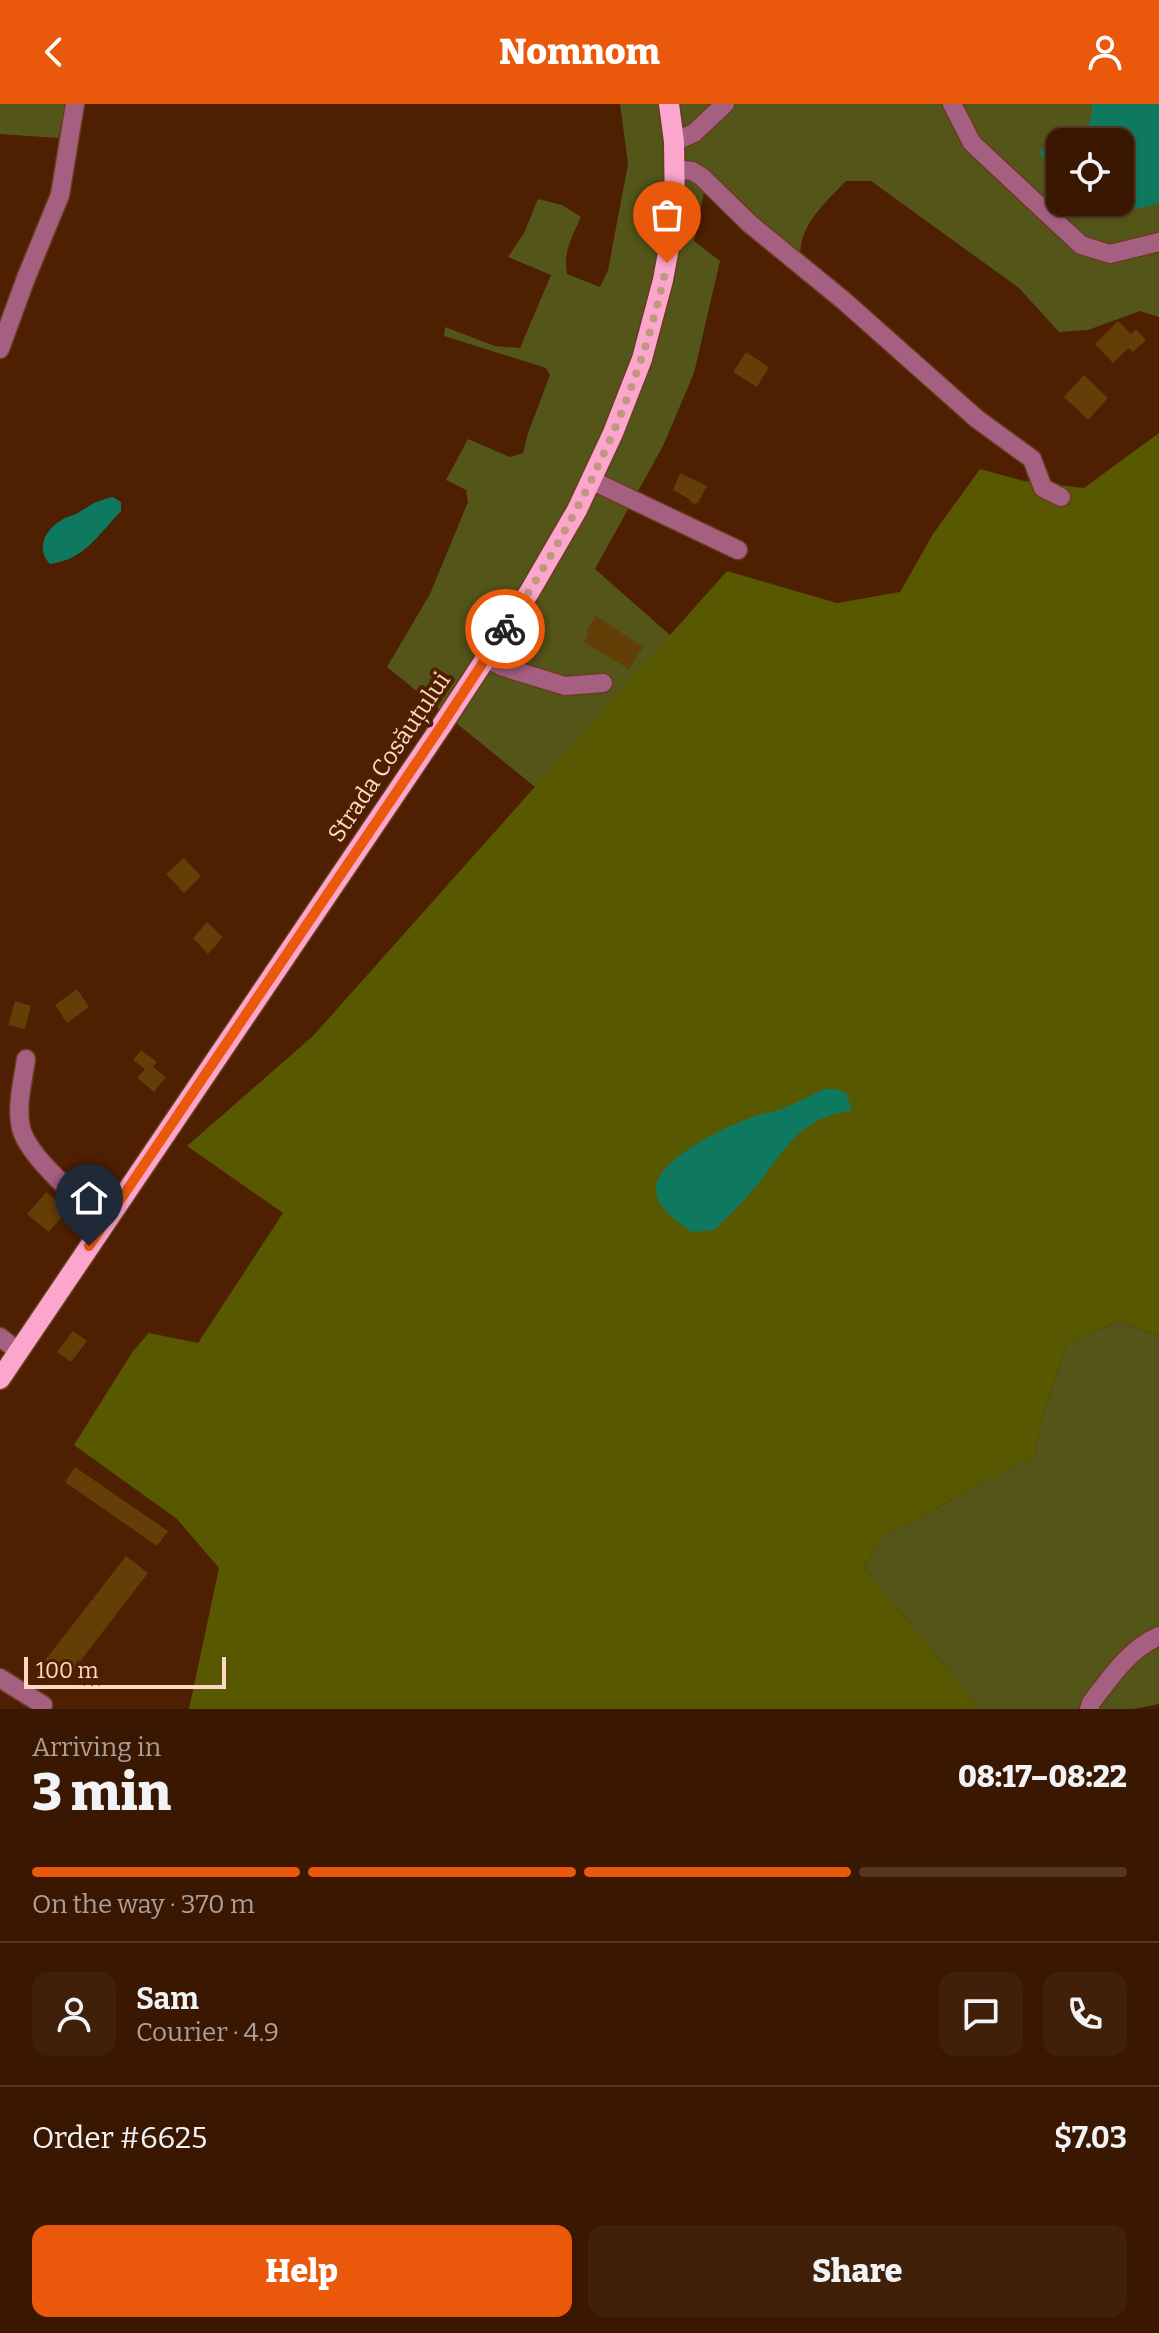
<!DOCTYPE html>
<html lang="en">
<head>
<meta charset="utf-8">
<style>
  :root { --surface:#3a1700; --page:#41200a; --text:#f1f3f6; --muted:#ab9f99; --line:#543622; --accent:#ea580c }
  body { margin:0; font-family:Bitter,serif; background:var(--page); color:var(--text); height:100vh; display:flex; flex-direction:column; font-size:30px; white-space:nowrap }
  * { box-sizing:border-box; margin:0 }
  p { font-size:26px; color:var(--muted) }
  .icon { flex:none; width:44px; height:44px; fill:none; stroke:currentColor; stroke-width:2; stroke-linecap:round; stroke-linejoin:round }
  .map { position:relative; height:1605px; overflow:hidden }
  .panel { display:flex; flex-direction:column; background:var(--surface); flex:1 }
  .panel>* { flex:none }
  .controls { position:absolute; left:1046px; top:24px; display:grid; gap:16px }
  .controls a { display:grid; place-items:center; width:88px; height:88px; border-radius:16px; background:var(--surface); box-shadow:0 2px 6px #0004,0 0 0 2px var(--line); font-size:40px }
  .scale { position:absolute; left:24px; bottom:20px; width:202px; box-sizing:border-box; padding-left:8px; border:4px solid #ffd8c3; border-top:0; font-size:22px; line-height:28px; white-space:nowrap; color:#ffd8c3; -webkit-text-stroke:6px #4e1f00; paint-order:stroke }
  .pin { position:absolute; display:grid; place-items:center; width:68px; height:68px; color:#fff; margin:-82px -34px; border-radius:50% 50% 50% 0; rotate:-45deg; box-shadow:0 0 8px #0007 }
  .pin .icon { rotate:45deg }
  .courier { position:absolute; display:grid; place-items:center; width:80px; height:80px; margin:-40px; border:6px solid #ea580c; border-radius:50%; background:#fff; color:#222; box-shadow:0 2px 10px #0007 }
  .head em { font-style:normal; font-weight:800 }
  .head div { display:flex; flex-direction:column-reverse }
  .head { display:flex; align-items:center; justify-content:space-between; height:136px; padding:0 32px }
  h1 { font-size:52px; font-weight:800; line-height:60px }
  .bar { display:grid; grid-template-columns:repeat(4,1fr); gap:12px 8px; align-content:center; height:96px; padding:0 32px }
  .bar i { height:10px; border-radius:6px; background:var(--line) }
  .bar .selected { background:var(--accent) }
  .bar p { grid-column:span 4 }
  .line { display:flex; align-items:center; gap:20px; padding:0 32px; border-top:2px solid var(--line) }
  .line div { flex:1 }
  .round { display:grid; place-items:center; flex:none; width:84px; height:84px; border-radius:16px; background:var(--page) }
  .cta { display:flex; gap:16px; margin-top:auto; padding:16px 32px }
  .cta a { flex:1; height:92px; border-radius:16px; background:var(--accent); color:#fff; font-size:32px; font-weight:800; line-height:92px; text-align:center }
  .cta a+a { background:var(--page); color:var(--text) }
  header { display:flex; justify-content:space-between; align-items:center; height:104px; padding:0 32px; background:var(--accent); color:#fff; font-size:36px; font-weight:800 }
  .map>svg:first-child { display:block }
  .green { fill:#545518; fill-rule:evenodd }
  .forest { fill:#585800 }
  .water { fill:#0f795f }
  .building { fill:#633e06 }
  .lines { fill:none; stroke-linecap:round; stroke-linejoin:round }
  .minor-casing { stroke:#6a3d1f; stroke-width:21 }
  .major-casing { stroke:#6a3d1f; stroke-width:23 }
  .minor { stroke:#a55f81; stroke-width:18 }
  .major { stroke:#fca5cd; stroke-width:20 }
  .done { stroke:#c1977f; stroke-width:8; stroke-dasharray:0 14.4 }
  .route { stroke:#ea580c; stroke-width:10 }
  .labels { text-anchor:middle; stroke-width:8; stroke-linejoin:round; paint-order:stroke }
  .street-label { font-size:24px; fill:#ffd8c3; stroke:#4e1f00 }
</style>
</head>
<body>
<header><svg class="icon" aria-label="back" viewBox="0 0 24 24"><path d="M15 5l-7 7 7 7"/></svg>Nomnom<svg class="icon" aria-label="person" viewBox="0 0 24 24"><circle cx="12" cy="8" r="4"/><path d="M4 21q1-7 8-7t8 7"/></svg></header>
<div class="map">
<svg width="1159" height="1605" viewBox="0 0 1159 1605">
  <rect width="100%" height="100%" fill="#4e1f00"/>
  <path class="green" d="M 0,0 L 66,0 L 58,34 L 0,30 Z
    M 620,0 L 1159,0 L 1159,213 L 1140,207 L 1088,226 L 1059,228 L 1019,184 L 871,77 L 846,77 C 825,99 801,119 800,151 L 705,84 L 694,137 L 720,157 L 694,269 L 663,342 L 595,465 L 687,546 L 535,683 L 387,563 L 430,490 L 468,398 L 466,386 L 446,376 L 468,335 L 510,353 L 523,349 L 528,329 L 550,271 L 546,264 L 444,232 L 445,223 L 495,242 L 520,244 L 551,171 L 508,153 L 524,129 L 538,95 L 562,101 L 581,113 C 572,133 563,148 567,170 L 600,183 L 608,166 L 628,60 ZM 1060,38 L 1120,38 L 1120,98 L 1060,98 Z
    M 1119,1217 L 1159,1232 L 1159,1600 L 1134,1605 L 981,1605 L 864,1464 L 882,1431 L 922,1414 L 956,1392 L 1034,1352 L 1044,1308 L 1067,1240 Z"/>
  <path class="forest" d="M 1159,329 L 1159,1232 L 1119,1217 L 1067,1240 L 1044,1308 L 1034,1352 L 956,1392 L 922,1414 L 882,1431 L 864,1464 L 981,1605 L 189,1605 L 219,1464 L 177,1415 L 74,1341 L 133,1247 L 149,1229 L 198,1239 L 283,1109 L 187,1042 L 313,932 L 727,467 L 837,499 L 900,488 L 933,430 L 980,365 L 1024,377 L 1084,384 Z"/>
  <path class="water" d="M 1092,0 L 1159,0 L 1159,99 C 1135,106 1127,107 1103,98 L 1120,98 L 1120,38 L 1061,38 C 1083,31 1093,24 1092,0 Z
    M 1060,38 L 1060,72 L 1046,60 L 1039,47 Z
    M 113,393 L 121,398 L 121,407 C 97,432 85,455 50,460 C 36,446 44,427 60,417 C 65,413 72,412 78,409 C 92,400 96,397 113,393 Z
    M 824,985 L 835,985 L 846,989 L 852,1006 C 806,1014 791,1035 765,1071 C 750,1091 732,1109 714,1126 L 692,1128 C 680,1119 662,1108 657,1093 C 645,1058 730,1021 755,1012 C 763,1009 771,1009 779,1006 C 794,1000 809,992 824,985 Z"/>
  <path class="building" d="M 1118,217 L 1131,230 L 1136,225 L 1146,236 L 1133,248 L 1129,244 L 1113,259 L 1095,240 Z
    M 746,248 L 769,263 L 757,283 L 733,268 Z
    M 1084,271 L 1108,294 L 1088,316 L 1064,293 Z
    M 680,369 L 707,382 L 698,399 L 693,400 L 689,395 L 673,386 Z
    M 596,512 L 643,543 L 629,565 L 584,538 L 589,529 L 586,528 Z
    M 184,754 L 201,772 L 184,789 L 166,770 Z
    M 207,818 L 223,833 L 208,850 L 193,834 Z
    M 77,885 L 89,903 L 67,919 L 55,901 Z
    M 15,897 L 31,902 L 25,925 L 8,921 Z
    M 141,946 L 157,958 L 153,963 L 166,973 L 154,988 L 137,974 L 145,965 L 133,956 Z
    M 46,1088 L 68,1106 L 49,1128 L 27,1110 Z
    M 73,1227 L 87,1237 L 71,1258 L 57,1248 Z
    M 75,1363 L 168,1427 L 157,1442 L 65,1378 Z
    M 126,1452 L 148,1469 L 65,1577 L 43,1559 Z"/>
  <g class="lines">
    <g class="minor-casing">
      <path id="minor" d="M 952,0 L 972,39 L 1081,141 L 1110,150 L 1159,138
        M 674,38 L 694,29 L 725,0
        M 675,65 L 692,67 L 702,73 L 750,120 L 843,196 L 977,315 L 1032,355 L 1043,384 L 1061,393
        M 0,245 L 26,174 L 60,91 L 75,0
        M 591,376 L 738,446
        M 486,554 L 503,563 L 565,582 L 603,579
        M 26,955 C 23,977 16,1002 21,1024 C 28,1053 82,1099 107,1116
        M 0,1233 L 18,1247
        M 0,1574 L 43,1601
        M 1089,1605 L 1091,1599 C 1110,1574 1129,1545 1159,1532"/>
    </g>
    <g class="major-casing">
      <path id="major" d="M 0,1275 L 442,621 L 530,487 L 577,406 L 613,329 L 642,255 L 663,176 L 675,111 L 674,38 L 669,0"/>
    </g>
    <use href="#minor" class="minor"/>
    <use href="#major" class="major"/>
  </g>
  <g class="lines">
    <path class="done" d="M 505,525 C 579,413 640,292 667,159"/>
    <path class="route" d="M 89,1142 L 442,621 L 505,525"/>
  </g>
  <g class="labels">
    <g class="street-label">
      <text transform="translate(389 653) rotate(-56)" y="8">Strada Cosăuțului</text>
    </g>
  </g>
</svg>
<div class="controls">
<a><svg class="icon" aria-label="locate" viewBox="0 0 24 24"><circle cx="12" cy="12" r="6"/><path d="M12 2v4M12 18v4M2 12h4M18 12h4"/></svg></a>
</div>
<div class="scale">100 m</div>
<div class="pin" style="left:667px;top:159px;background:#ea580c"><svg class="icon" aria-label="bag" viewBox="0 0 24 24"><path d="M5 8h14l-1 12H6zM9 8a3 3 0 0 1 6 0"/></svg></div>
<div class="pin" style="left:89px;top:1142px;background:#1f2937"><svg class="icon" aria-label="home" viewBox="0 0 24 24"><path d="M3 11l9-7 9 7M6 9v11h12V9"/></svg></div>
<div class="courier" style="left:505px;top:525px"><svg class="icon" aria-label="bike" viewBox="0 0 24 24"><circle cx="6" cy="16" r="4"/><circle cx="18" cy="16" r="4"/><path d="M6 16l4-8h5l3 8M10 8l3 8H6M13 5h3"/></svg></div>
</div>
<section class="panel">
<div class="head"><div><h1>3 min</h1><p>Arriving in</p></div><em>08:17–08:22</em></div>
<div class="bar"><i class="selected"></i><i class="selected"></i><i class="selected"></i><i></i><p>On the way · 370 m</p></div>
<div class="line" style="height:144px"><a class="round"><svg class="icon" aria-label="person" viewBox="0 0 24 24"><circle cx="12" cy="8" r="4"/><path d="M4 21q1-7 8-7t8 7"/></svg></a><div><b>Sam</b><p>Courier · 4.9</p></div><a class="round"><svg class="icon" aria-label="chat" viewBox="0 0 24 24"><path d="M4 5h16v11H9l-5 4z"/></svg></a><a class="round"><svg class="icon" aria-label="phone" viewBox="0 0 24 24"><path d="M5 4h4l2 5-3 2q2 4 5 5l2-3 5 2v4C11 20 4 13 5 4z"/></svg></a></div>
<div class="line" style="height:104px"><div>Order #6625</div><b>$7.03</b></div>
<div class="cta"><a>Help</a><a>Share</a></div>
</section>
</body>
</html>
